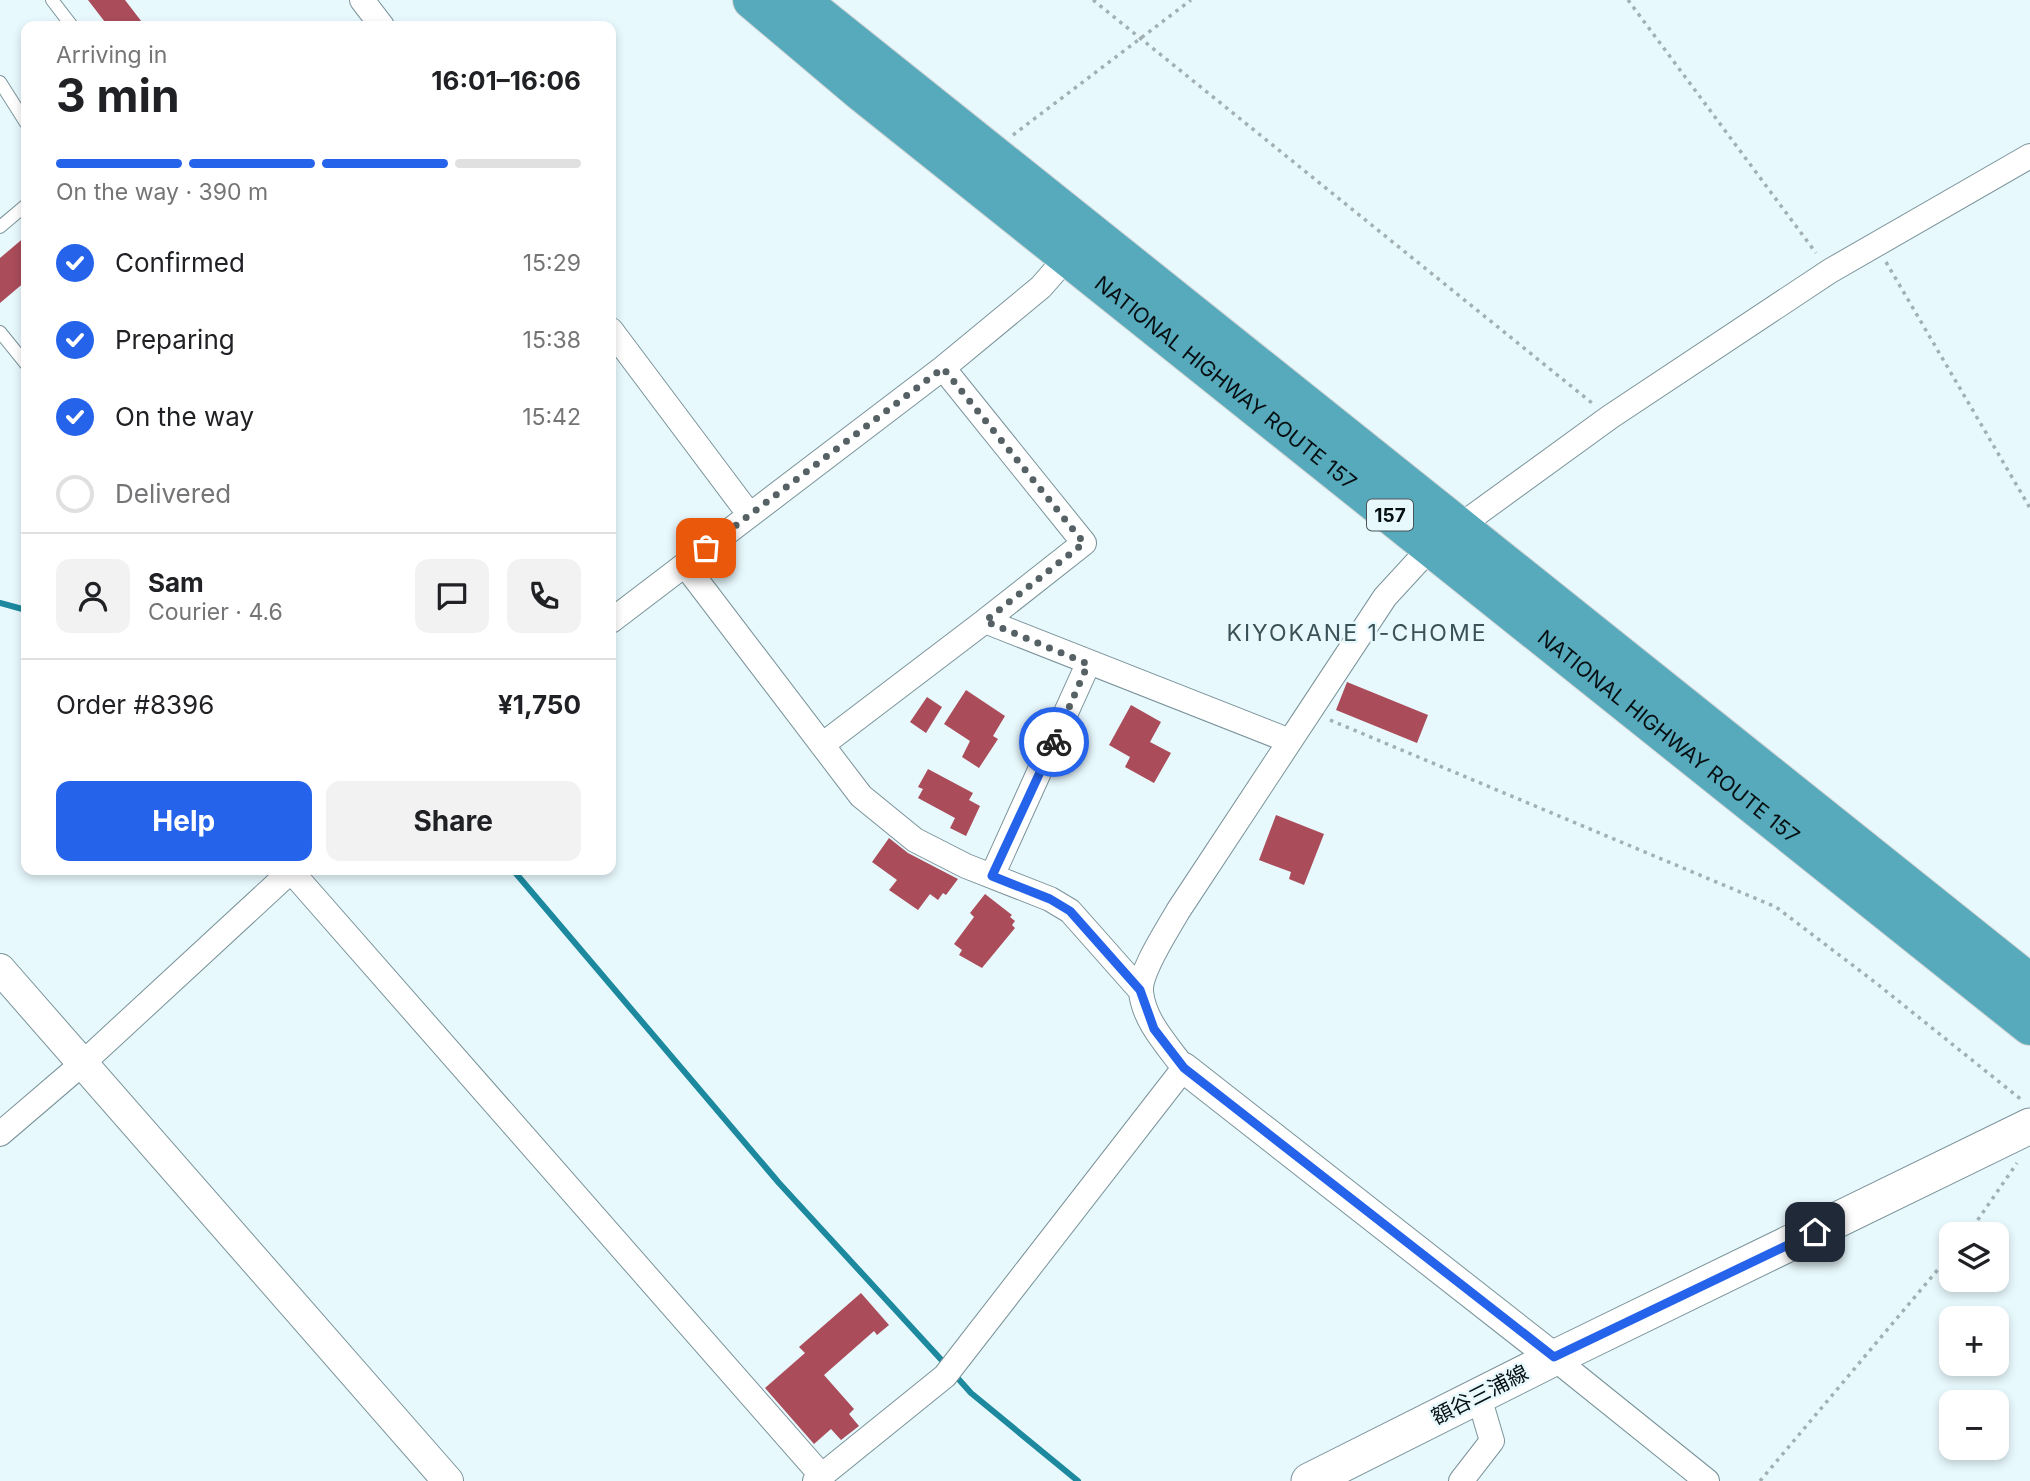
<!DOCTYPE html>
<html lang="en">
<head>
<meta charset="utf-8">
<style>
  :root { --surface:#fff; --page:#f2f2f2; --text:#202124; --muted:#757577; --line:#e0e0e0; --accent:#2563eb }
  body { margin:0; font-family:Inter,"Noto Sans JP",sans-serif; background:var(--page); color:var(--text); height:100vh; display:flex; flex-direction:column; font-size:26px; white-space:nowrap }
  * { box-sizing:border-box; margin:0 }
  p { font-size:23px; color:var(--muted) }
  .icon { flex:none; width:38px; height:38px; fill:none; stroke:currentColor; stroke-width:2; stroke-linecap:round; stroke-linejoin:round }
  .map { position:relative; flex:1; overflow:hidden }
  .panel { position:absolute; left:21px; top:21px; width:595px; height:854px; display:flex; flex-direction:column; background:var(--surface); border-radius:14px; box-shadow:0 4px 10px #0003 }
  .panel>* { flex:none }
  .buttons { position:absolute; left:1939px; top:1222px; display:grid; gap:14px }
  .buttons a { display:grid; place-items:center; width:70px; height:70px; border-radius:14px; background:var(--surface); box-shadow:0 4px 10px #0003; font-size:35px }
  .pin { position:absolute; display:grid; place-items:center; width:60px; height:60px; color:#fff; margin:-30px; border-radius:14px; box-shadow:0 4px 10px #0006 }
  .courier { position:absolute; display:grid; place-items:center; width:70px; height:70px; margin:-35px; border:5px solid #2563eb; border-radius:50%; background:#fff; color:#222; box-shadow:0 2px 9px #0007 }
  .headline em { font-style:normal; font-weight:700 }
  .headline div { display:flex; flex-direction:column-reverse }
  .headline { display:flex; align-items:center; justify-content:space-between; height:119px; padding:0 35px }
  h1 { font-size:46px; font-weight:700; line-height:52px }
  .bar { display:grid; grid-template-columns:repeat(4,1fr); gap:10px 7px; align-content:center; height:84px; padding:0 35px }
  .bar i { height:9px; border-radius:5px; background:var(--line) }
  .bar .on { background:var(--accent) }
  .bar p { grid-column:span 4 }
  .line { display:flex; align-items:center; gap:18px; padding:0 35px; border-top:2px solid var(--line) }
  .line div { flex:1 }
  .round { display:grid; place-items:center; flex:none; width:74px; height:74px; border-radius:14px; background:var(--page) }
  ol { padding:0 35px; list-style:none }
  li { display:flex; align-items:center; gap:21px; height:77px }
  li p { margin-inline-start:auto }
  li .icon { padding:7px; border-radius:50%; background:var(--accent); color:#fff; stroke-width:4 }
  li:last-child { color:var(--muted) }
  li i { width:38px; height:38px; border:4px solid var(--line); border-radius:50% }
  .button { display:flex; gap:14px; margin-top:auto; padding:14px 35px }
  .button a { flex:1; height:80px; border-radius:14px; background:var(--accent); color:#fff; font-size:28px; font-weight:700; line-height:80px; text-align:center }
  .button a+a { background:var(--page); color:var(--text) }
  .map>svg:first-child { display:block }
  .lines { fill:none; stroke-linecap:round; stroke-linejoin:round }
  .stream { stroke:#1c899e; stroke-width:6 }
  .building { fill:#aa4c5a }
  .service-casing { stroke:#7a939a; stroke-width:14 }
  .minor-casing { stroke:#7a939a; stroke-width:26 }
  .tertiary-casing { stroke:#7a939a; stroke-width:32 }
  .secondary-casing { stroke:#7a939a; stroke-width:37 }
  .trunk-casing { stroke:#d2d4d4; stroke-width:40 }
  .path { stroke:#a2b0b4; stroke-width:3.5; stroke-dasharray:3.5 5; stroke-linecap:butt }
  .service { stroke:#fff; stroke-width:12 }
  .minor { stroke:#fff; stroke-width:24 }
  .tertiary { stroke:#fff; stroke-width:30 }
  .secondary { stroke:#fff; stroke-width:35 }
  .trunk { stroke:#57aabc; stroke-width:38 }
  .done { stroke:#556164; stroke-width:7; stroke-dasharray:0 12.6 }
  .route { stroke:#2563eb; stroke-width:9 }
  .labels { text-anchor:middle; stroke-width:5; stroke-linejoin:round; paint-order:stroke }
  .shield { fill:#e8f9fd; stroke:#4a5558; stroke-width:2 }
  .shield-label { font-size:19px; font-weight:bold; fill:#060f12 }
  .street-label { font-size:21px; fill:#060f12; stroke:#e8f9fd }
  .neighbourhood-label { font-size:23px; letter-spacing:2px; fill:#3a5157; stroke:#e8f9fd }
</style>
</head>
<body>
<div class="map">
<svg width="2030" height="1481" viewBox="0 0 2030 1481">
  <rect width="100%" height="100%" fill="#e8f9fd"/>
  <g class="lines">
    <path class="stream" d="M 0,603 L 26,610
      M 513,870 L 779,1183 L 947,1366
      M 954,1374 L 971,1393 L 1078,1481"/>
  </g>
  <path class="building" d="M 88,0 L 125,0 L 145,26 L 108,26 Z
    M 26,236 L 26,281 L 0,303 L 0,258 Z
    M 1347,682 L 1428,715 L 1417,743 L 1336,710 Z
    M 966,690 L 1005,716 L 993,736 L 998,739 L 979,768 L 962,757 L 970,741 L 944,724 Z
    M 927,697 L 942,707 L 926,733 L 910,722 Z
    M 1131,705 L 1161,722 L 1150,742 L 1171,753 L 1154,783 L 1125,767 L 1130,757 L 1109,745 Z
    M 928,769 L 973,793 L 969,800 L 980,806 L 966,836 L 950,828 L 955,818 L 918,798 L 923,789 L 918,787 Z
    M 1276,815 L 1324,834 L 1304,885 L 1289,879 L 1291,872 L 1259,860 Z
    M 889,838 L 908,853 L 958,879 L 946,895 L 943,893 L 938,900 L 930,894 L 918,910 L 889,890 L 897,880 L 872,862 Z
    M 985,894 L 1012,915 L 1010,917 L 1015,921 L 1012,925 L 1015,928 L 982,968 L 959,955 L 962,950 L 954,944 L 974,917 L 970,913 Z
    M 861,1293 L 889,1325 L 877,1335 L 874,1331 L 824,1375 L 854,1409 L 849,1414 L 859,1426 L 841,1440 L 831,1429 L 814,1444 L 765,1388 L 805,1353 L 799,1347 Z"/>
  <g class="lines">
    <g class="service-casing">
      <path id="service" d="M 52,0 L 72,26
        M 0,82 L 26,123
        M 0,227 L 26,205
        M 0,332 L 26,364"/>
    </g>
    <g class="minor-casing">
      <path id="minor" d="M 362,0 L 382,26
        M 611,330 L 749,514
        M 943,368 L 1084,543 L 985,621 L 1290,741
        M 685,565 L 861,796 L 915,840 L 966,866 L 1050,899 L 1070,911 L 1140,990
        M 611,621 L 943,368 L 1041,287 L 1068,256
        M 822,745 L 985,621
        M 291,871 L 821,1475
        M 992,876 L 1088,664
        M 0,1134 L 83,1063 L 292,870
        M 1554,1358 L 1707,1481
        M 815,1481 L 945,1376 L 1184,1068 C 1167,1045 1144,1021 1141,992 C 1139,972 1168,929 1178,911 L 1385,597 L 1431,547 L 1610,417 L 1830,271 L 2030,156
        M 1461,1481 L 1492,1441 L 1479,1397"/>
    </g>
    <g class="tertiary-casing">
      <path id="tertiary" d="M 0,969 L 448,1481
        M 1184,1068 L 1554,1358"/>
    </g>
    <g class="secondary-casing">
      <path id="secondary" d="M 1309,1481 L 1554,1358 L 2030,1126"/>
    </g>
    <g class="trunk-casing">
      <g id="trunk">
        <path id="s1" d="M 752,0 L 861,92 L 2030,1026"/>
        <path d="M 800,0 L 2030,983"/>
      </g>
    </g>
    <path class="path" d="M 1093,0 L 1592,403
      M 1628,0 L 1816,253
      M 1013,135 L 1191,0
      M 1886,262 L 2030,508
      M 1330,720 L 1776,907 L 1876,983 L 2023,1101
      M 1968,1234 L 2017,1163
      M 1760,1481 L 1951,1254"/>
    <use href="#service" class="service"/>
    <use href="#minor" class="minor"/>
    <use href="#tertiary" class="tertiary"/>
    <use href="#secondary" class="secondary"/>
    <use href="#trunk" class="trunk"/>
  </g>
  <g class="lines">
    <path class="done" d="M 706,548 L 943,368 L 1084,543 L 985,621 L 1088,664 L 1054,742"/>
    <path class="route" d="M 1054,742 L 992,876 L 1050,899 L 1070,911 L 1140,990 L 1154,1029 L 1184,1068 L 1554,1357 L 1815,1232"/>
  </g>
  <g class="labels">
    <rect class="shield" x="1367" y="499.5" width="46" height="31" rx="5"/>
    <g class="shield-label">
      <text x="1390" y="522">157</text>
    </g>
    <g class="street-label">
      <text dy="7" stroke="none"><textPath href="#s1" startOffset="609">NATIONAL HIGHWAY ROUTE 157</textPath></text>
      <text dy="7" stroke="none"><textPath href="#s1" startOffset="1176">NATIONAL HIGHWAY ROUTE 157</textPath></text>
      <text transform="translate(1480 1395) rotate(-27)" y="7">額谷三浦線</text>
    </g>
    <g class="neighbourhood-label">
      <text x="1357" y="641">KIYOKANE 1-CHOME</text>
    </g>
  </g>
</svg>
<div class="buttons">
<a><svg class="icon" aria-label="layers" viewBox="0 0 24 24"><path d="M12 4l9 5-9 5-9-5zM3 14l9 5 9-5"/></svg></a>
<a>+</a>
<a>−</a>
</div>
<div class="pin" style="left:706px;top:548px;background:#ea580c"><svg class="icon" aria-label="bag" viewBox="0 0 24 24"><path d="M5 8h14l-1 12H6zM9 8a3 3 0 0 1 6 0"/></svg></div>
<div class="pin" style="left:1815px;top:1232px;background:#1f2937"><svg class="icon" aria-label="home" viewBox="0 0 24 24"><path d="M3 11l9-7 9 7M6 9v11h12V9"/></svg></div>
<div class="courier" style="left:1054px;top:742px"><svg class="icon" aria-label="bike" viewBox="0 0 24 24"><circle cx="6" cy="16" r="4"/><circle cx="18" cy="16" r="4"/><path d="M6 16l4-8h5l3 8M10 8l3 8H6M13 5h3"/></svg></div>
<section class="panel">
<div class="headline"><div><h1>3 min</h1><p>Arriving in</p></div><em>16:01–16:06</em></div>
<div class="bar"><i class="on"></i><i class="on"></i><i class="on"></i><i></i><p>On the way · 390 m</p></div>
<ol>
<li><svg class="icon" aria-label="check" viewBox="0 0 24 24"><path d="M5 12l5 5 9-10"/></svg>Confirmed<p>15:29</p></li>
<li><svg class="icon" aria-label="check" viewBox="0 0 24 24"><path d="M5 12l5 5 9-10"/></svg>Preparing<p>15:38</p></li>
<li><svg class="icon" aria-label="check" viewBox="0 0 24 24"><path d="M5 12l5 5 9-10"/></svg>On the way<p>15:42</p></li>
<li><i></i>Delivered</li>
</ol>
<div class="line" style="height:126px"><a class="round"><svg class="icon" aria-label="person" viewBox="0 0 24 24"><circle cx="12" cy="8" r="4"/><path d="M4 21q1-7 8-7t8 7"/></svg></a><div><b>Sam</b><p>Courier · 4.6</p></div><a class="round"><svg class="icon" aria-label="chat" viewBox="0 0 24 24"><path d="M4 5h16v11H9l-5 4z"/></svg></a><a class="round"><svg class="icon" aria-label="phone" viewBox="0 0 24 24"><path d="M5 4h4l2 5-3 2q2 4 5 5l2-3 5 2v4C11 20 4 13 5 4z"/></svg></a></div>
<div class="line" style="height:91px"><div>Order #8396</div><b>¥1,750</b></div>
<div class="button"><a>Help</a><a>Share</a></div>
</section>
</div>
</body>
</html>
